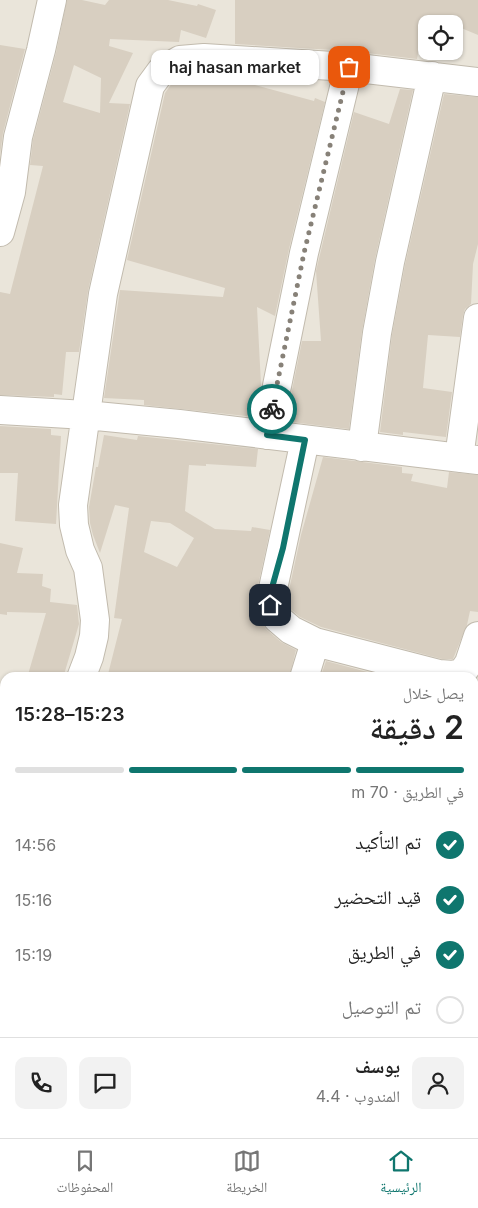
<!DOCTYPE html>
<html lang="ar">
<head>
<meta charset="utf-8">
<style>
  :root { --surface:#fff; --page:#f2f2f2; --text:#222; --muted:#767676; --line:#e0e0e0; --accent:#0f766e }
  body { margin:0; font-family:Inter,"Noto Naskh Arabic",sans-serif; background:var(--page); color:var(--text); direction:rtl; height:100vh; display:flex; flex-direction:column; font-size:19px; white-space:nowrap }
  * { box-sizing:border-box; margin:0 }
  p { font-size:16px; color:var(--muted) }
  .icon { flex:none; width:28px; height:28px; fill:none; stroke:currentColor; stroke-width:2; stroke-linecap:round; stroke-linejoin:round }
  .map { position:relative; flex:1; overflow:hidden; direction:ltr }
  .panel { position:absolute; left:0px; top:672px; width:479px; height:466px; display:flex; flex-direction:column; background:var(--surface); border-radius:15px 15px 0 0; box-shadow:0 1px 4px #0004; direction:rtl }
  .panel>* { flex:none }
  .tools { position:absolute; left:418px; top:15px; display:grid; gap:10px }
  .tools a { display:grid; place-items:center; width:45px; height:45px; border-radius:10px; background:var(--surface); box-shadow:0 1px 4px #0004; font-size:25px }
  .pin { position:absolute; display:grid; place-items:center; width:42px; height:42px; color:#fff; margin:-21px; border-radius:10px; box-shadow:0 2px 8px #0006 }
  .courier { position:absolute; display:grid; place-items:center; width:50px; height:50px; margin:-25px; border:4px solid #0f766e; border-radius:50%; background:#fff; color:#222; box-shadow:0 1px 6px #0007 }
  .bubble { position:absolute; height:35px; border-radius:10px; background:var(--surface); box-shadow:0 1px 4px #0004; font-size:16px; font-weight:600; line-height:35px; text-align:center; direction:rtl }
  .headline em { font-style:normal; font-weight:600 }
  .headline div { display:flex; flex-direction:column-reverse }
  .headline { display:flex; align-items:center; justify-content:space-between; height:85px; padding:0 15px }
  h1 { font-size:32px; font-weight:600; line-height:38px }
  .bar { display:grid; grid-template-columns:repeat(4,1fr); gap:8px 5px; align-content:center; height:60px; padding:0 15px }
  .bar i { height:6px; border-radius:4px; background:var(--line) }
  .bar .current { background:var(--accent) }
  .bar p { grid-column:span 4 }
  .line { display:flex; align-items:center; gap:12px; padding:0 15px; border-top:1px solid var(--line) }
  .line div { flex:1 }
  .round { display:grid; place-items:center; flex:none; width:52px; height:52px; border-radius:10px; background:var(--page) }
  ol { padding:0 15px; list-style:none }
  li { display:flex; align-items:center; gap:15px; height:55px }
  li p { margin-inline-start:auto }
  li .icon { padding:5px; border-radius:50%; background:var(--accent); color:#fff; stroke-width:4 }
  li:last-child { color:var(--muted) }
  li i { width:28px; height:28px; border:2px solid var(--line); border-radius:50% }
  .dock { display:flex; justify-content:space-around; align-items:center; height:70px; border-top:1px solid var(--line); background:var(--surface); font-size:14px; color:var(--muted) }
  .dock a { display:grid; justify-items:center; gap:2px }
  .dock .current { color:var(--accent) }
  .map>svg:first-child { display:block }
  .residential { fill:#eae5da; fill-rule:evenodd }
  .building { fill:#d8cfc1; fill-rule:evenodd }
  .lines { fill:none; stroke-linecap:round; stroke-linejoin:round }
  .minor-casing { stroke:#c2bbae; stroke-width:30 }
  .minor { stroke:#fff; stroke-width:28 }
  .done { stroke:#878178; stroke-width:5; stroke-dasharray:0 9 }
  .route { stroke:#0f766e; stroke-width:6 }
</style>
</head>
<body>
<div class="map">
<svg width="478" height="1138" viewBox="0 0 478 1138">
  <rect width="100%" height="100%" fill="#f6f3ec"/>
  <path class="residential" d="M 0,0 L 478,0 L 478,1138 L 0,1138 ZM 426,24 L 454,24 L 454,51 L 426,51 ZM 5,678 L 474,678 L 474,1134 L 5,1134 Z"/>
  <path class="building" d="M 67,0 L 82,0 L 105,5 L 109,0 L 168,0 L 197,6 L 198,4 L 216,10 L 206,38 L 181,30 L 179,42 L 110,39 L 109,46 L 133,53 L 109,103 L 130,104 L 88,291 L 79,352 L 66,352 L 62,395 L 54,394 L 54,397 L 0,395 L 0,292 L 10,294 L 43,166 L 30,165 L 33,140 L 56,53 ZM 74,65 L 101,78 L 100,113 L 63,102 Z
    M 235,0 L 478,0 L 478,35 L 454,25 L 454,24 L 450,24 L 428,15 L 427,20 L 424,20 L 417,59 L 350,51 L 235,44 Z
    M 0,45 L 25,49 L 3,133 L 0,155 Z
    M 204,74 L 214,74 L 314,101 L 315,98 L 325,102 L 289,249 L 275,316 L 257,307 L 261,385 L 255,417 L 144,405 L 144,400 L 104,398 L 120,290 L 223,297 L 225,288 L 127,260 L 165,93 L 172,83 L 185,75 Z
    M 400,89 L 413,90 L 375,259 L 362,331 L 349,429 L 291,422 L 291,395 L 302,341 L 321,341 L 316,271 L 354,112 L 389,124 Z
    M 444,94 L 478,97 L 478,244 L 473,264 L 471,304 L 465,309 L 463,315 L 460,337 L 428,335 L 423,388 L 452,392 L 446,437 L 403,432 L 403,435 L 380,432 L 392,335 L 405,265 Z
    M 0,426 L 51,429 L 51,435 L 61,436 L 56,524 L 15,521 L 18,473 L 0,473 Z
    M 104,435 L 137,440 L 138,436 L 258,449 L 256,467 L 206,464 L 206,466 L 189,465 L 185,511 L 215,529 L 251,531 L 252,527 L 270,530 L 256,595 L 256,613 L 260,622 L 267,630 L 281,642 L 296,650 L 289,678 L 107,678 L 122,619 L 114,618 L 129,508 L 115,505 L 100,553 L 93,535 L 90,523 L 89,507 L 96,467 L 98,467 ZM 151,521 L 170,523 L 194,538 L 177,567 L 144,552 Z
    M 323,457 L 402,467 L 402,473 L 413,474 L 411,481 L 447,488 L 449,472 L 478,475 L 478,612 L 470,611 L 467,625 L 453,659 L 442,659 L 321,627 L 300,617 L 287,606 L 287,599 L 301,535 Z
    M 0,543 L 23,548 L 17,573 L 43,574 L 42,586 L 51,589 L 50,602 L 77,605 L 79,624 L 63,678 L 27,678 L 46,613 L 7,612 L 7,615 L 0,614 Z
    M 326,661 L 390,678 L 320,678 Z"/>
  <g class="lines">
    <g class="minor-casing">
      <path id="minor" d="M 0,232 L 11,192 L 18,137 L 41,50 L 52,0
        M 0,410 L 86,415 L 179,424 L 478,460
        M 267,435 L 304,253 L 349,67
        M 305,440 L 271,598 L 272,612 L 277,618 L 291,630 L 315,642 L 439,674 L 453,675 L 462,673 L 469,663 L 478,636
        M 362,447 L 377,333 L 390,262 L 432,76
        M 459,458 L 478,318
        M 81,678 L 89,657 L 94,636 L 95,620 L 88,568 L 80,550 L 74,525 L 73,505 L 103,294 L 150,86 L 161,71 L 180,60 L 204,58 L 349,67 L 478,82
        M 304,678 L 315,642
        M 0,753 L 5,755
        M 0,869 L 5,852
        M 474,919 L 478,916
        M 0,944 L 5,944
        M 0,1105 L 5,1105
        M 184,1134 L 185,1138
        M 422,1134 L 424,1138"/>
    </g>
    <use href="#minor" class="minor"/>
  </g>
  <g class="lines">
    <path class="done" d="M 272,409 L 304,253 L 349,67"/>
    <path class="route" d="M 270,605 L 273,584 L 283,548 L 305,440 L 267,435 L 272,409"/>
  </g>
</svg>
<div class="tools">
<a><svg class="icon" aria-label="locate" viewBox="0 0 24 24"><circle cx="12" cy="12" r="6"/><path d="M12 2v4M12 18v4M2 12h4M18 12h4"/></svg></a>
</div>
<div class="pin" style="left:349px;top:67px;background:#ea580c"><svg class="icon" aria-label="bag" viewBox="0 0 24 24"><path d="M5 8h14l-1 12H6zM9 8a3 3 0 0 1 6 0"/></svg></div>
<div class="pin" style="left:270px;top:605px;background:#1f2937"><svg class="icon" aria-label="home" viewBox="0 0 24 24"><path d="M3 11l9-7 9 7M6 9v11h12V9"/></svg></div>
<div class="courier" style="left:272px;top:409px"><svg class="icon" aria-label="bike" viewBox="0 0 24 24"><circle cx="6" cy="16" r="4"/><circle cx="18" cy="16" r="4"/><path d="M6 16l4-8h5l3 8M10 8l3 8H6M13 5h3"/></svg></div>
<div class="bubble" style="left:151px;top:50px;width:168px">haj hasan market</div>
<section class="panel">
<div class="headline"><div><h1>2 دقيقة</h1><p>يصل خلال</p></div><em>15:23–15:28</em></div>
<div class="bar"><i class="current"></i><i class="current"></i><i class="current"></i><i></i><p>في الطريق · 70 m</p></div>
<ol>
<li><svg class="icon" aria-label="check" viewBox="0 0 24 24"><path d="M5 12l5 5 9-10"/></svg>تم التأكيد<p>14:56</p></li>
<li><svg class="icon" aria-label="check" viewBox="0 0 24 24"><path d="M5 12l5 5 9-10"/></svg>قيد التحضير<p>15:16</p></li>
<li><svg class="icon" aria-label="check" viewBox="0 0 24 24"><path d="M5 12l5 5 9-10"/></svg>في الطريق<p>15:19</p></li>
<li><i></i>تم التوصيل</li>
</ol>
<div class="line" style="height:90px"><a class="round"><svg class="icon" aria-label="person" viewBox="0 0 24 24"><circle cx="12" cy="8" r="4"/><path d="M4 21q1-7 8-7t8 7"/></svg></a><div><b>يوسف</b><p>المندوب · 4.4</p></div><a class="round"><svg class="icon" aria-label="chat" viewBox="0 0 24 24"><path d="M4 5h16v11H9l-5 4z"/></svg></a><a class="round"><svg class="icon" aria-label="phone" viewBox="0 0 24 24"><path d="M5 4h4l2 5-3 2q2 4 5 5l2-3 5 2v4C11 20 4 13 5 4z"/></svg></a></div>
</section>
</div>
<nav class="dock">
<a class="current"><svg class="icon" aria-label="home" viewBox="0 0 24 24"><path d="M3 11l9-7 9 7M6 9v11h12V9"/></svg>الرئيسية</a>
<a><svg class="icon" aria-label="map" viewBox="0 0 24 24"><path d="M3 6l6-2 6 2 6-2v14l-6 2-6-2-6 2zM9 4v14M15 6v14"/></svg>الخريطة</a>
<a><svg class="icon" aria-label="saved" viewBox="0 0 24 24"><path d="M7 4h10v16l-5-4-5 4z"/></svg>المحفوظات</a>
</nav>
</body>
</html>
